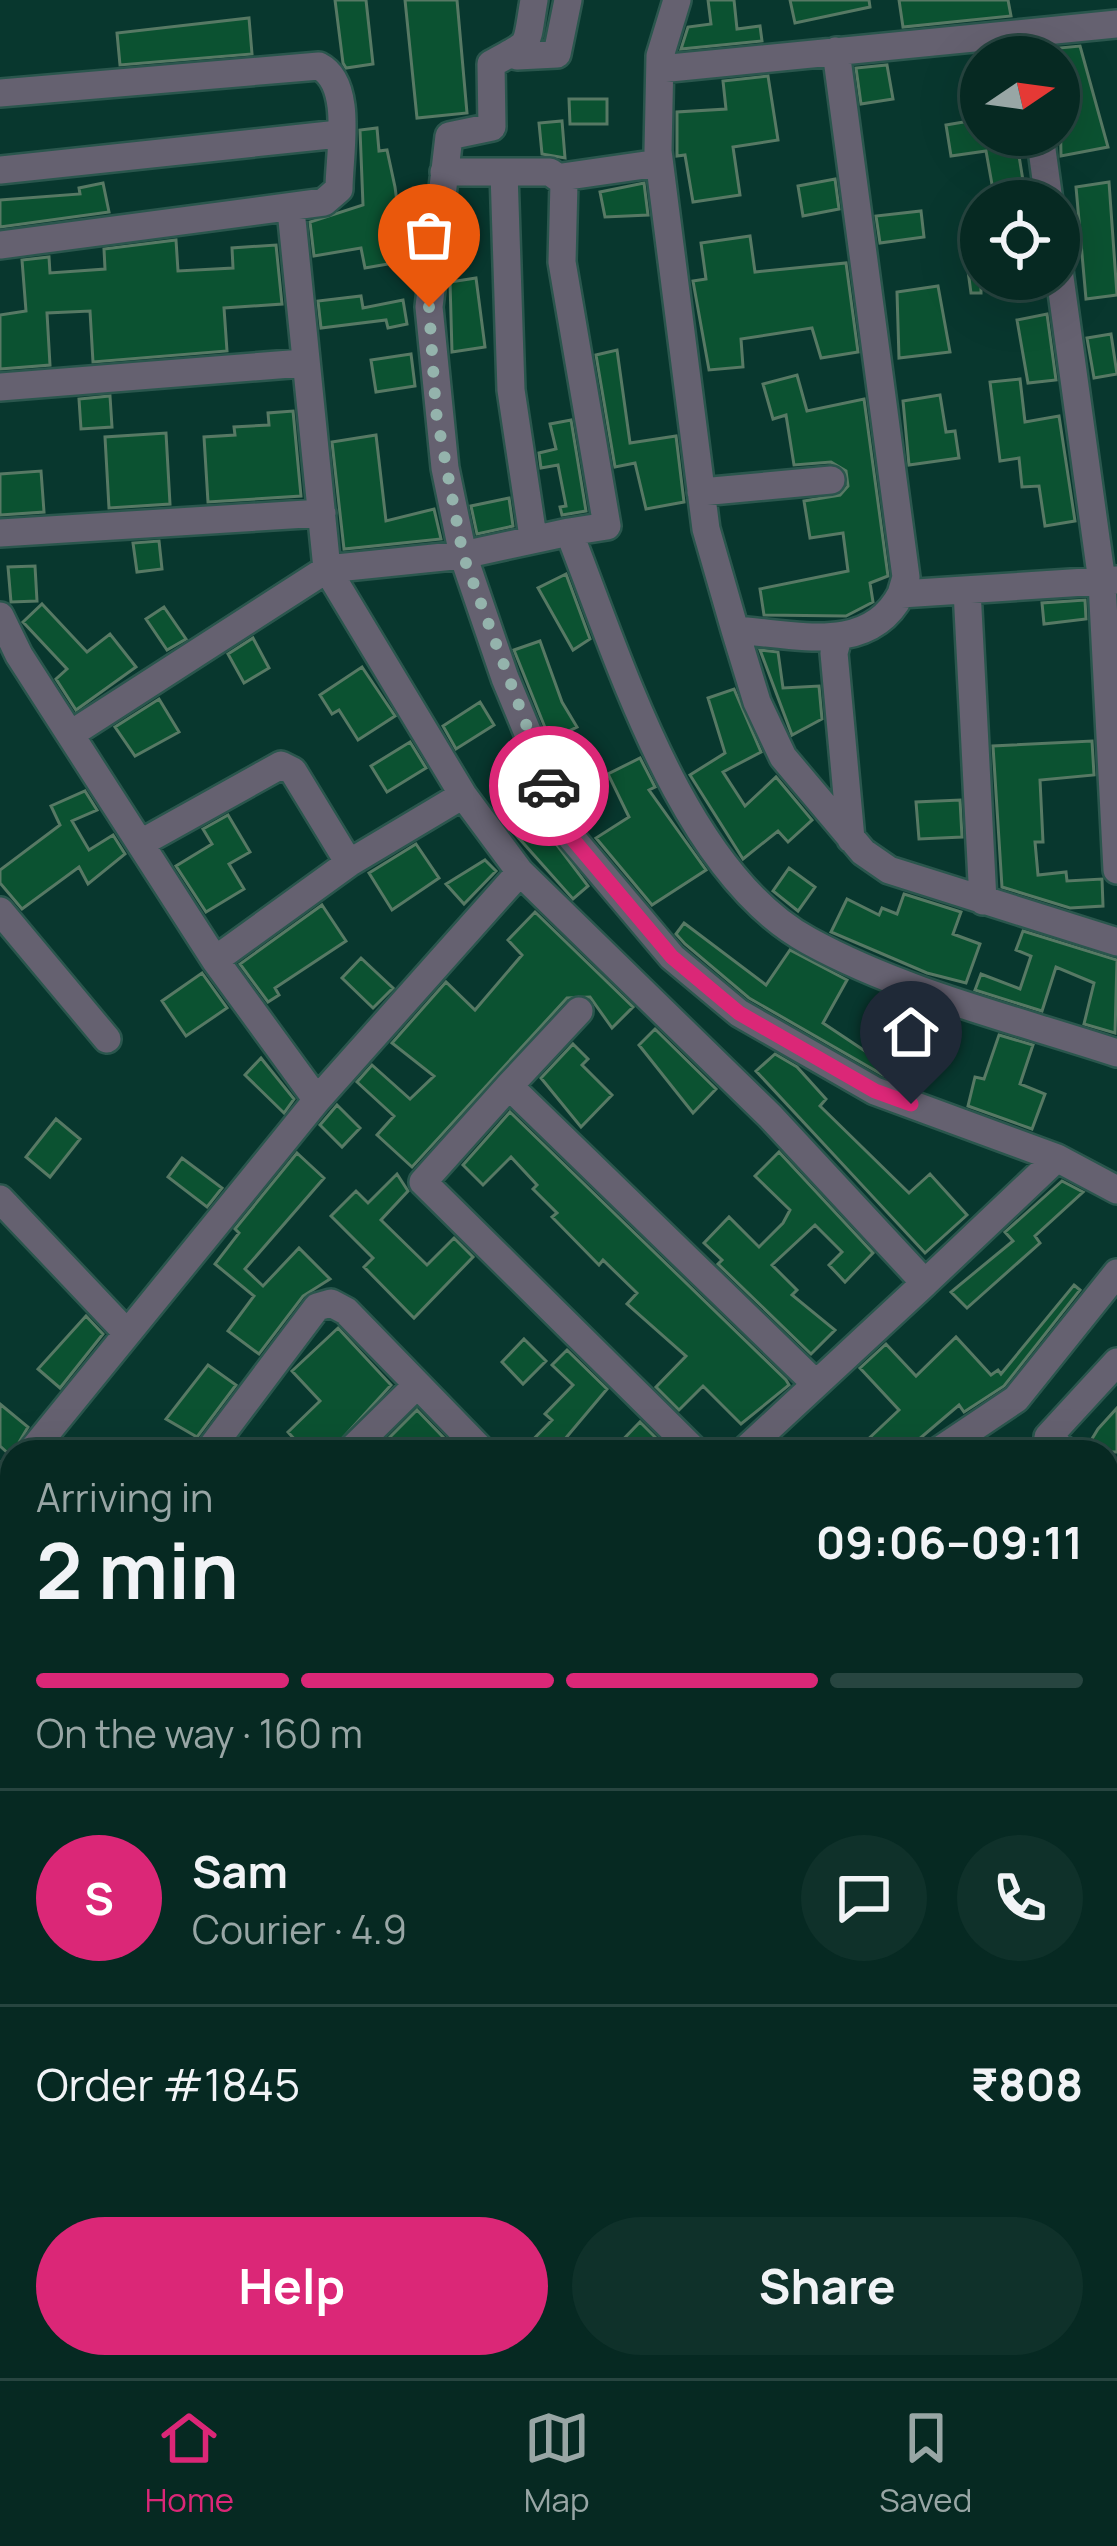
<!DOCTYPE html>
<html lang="en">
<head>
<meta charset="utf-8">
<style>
  :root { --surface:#062922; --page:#0f312a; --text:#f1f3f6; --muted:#98a6a5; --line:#274540; --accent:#db2777 }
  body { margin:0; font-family:Manrope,sans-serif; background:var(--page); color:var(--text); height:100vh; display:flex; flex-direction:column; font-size:45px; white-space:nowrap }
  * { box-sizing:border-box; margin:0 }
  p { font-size:39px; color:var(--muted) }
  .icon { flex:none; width:66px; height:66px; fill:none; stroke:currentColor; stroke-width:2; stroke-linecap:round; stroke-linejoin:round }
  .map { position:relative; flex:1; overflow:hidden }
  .details { position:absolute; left:0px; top:1440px; width:1119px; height:939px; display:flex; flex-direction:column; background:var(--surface); border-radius:36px 36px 0 0; box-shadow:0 12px 48px #0002,0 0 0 3px var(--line) }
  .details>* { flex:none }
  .needle { width:78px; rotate:77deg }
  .controls { position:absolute; left:960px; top:36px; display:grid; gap:24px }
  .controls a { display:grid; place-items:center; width:120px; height:120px; border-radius:50%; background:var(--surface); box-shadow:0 12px 48px #0002,0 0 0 3px var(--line); font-size:60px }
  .pin { position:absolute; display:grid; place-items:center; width:102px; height:102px; color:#fff; margin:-123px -51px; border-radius:50% 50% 50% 0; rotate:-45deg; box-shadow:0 0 12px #0007 }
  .pin .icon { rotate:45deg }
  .courier { position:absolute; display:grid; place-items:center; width:120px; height:120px; margin:-60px; border:9px solid #db2777; border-radius:50%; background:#fff; color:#222; box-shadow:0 3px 15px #0007 }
  .overview em { font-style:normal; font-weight:700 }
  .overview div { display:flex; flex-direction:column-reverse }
  .overview { display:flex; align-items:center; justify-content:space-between; height:204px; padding:0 36px }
  h1 { font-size:78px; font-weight:700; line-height:90px }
  .bar { display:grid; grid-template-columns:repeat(4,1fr); gap:18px 12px; align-content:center; height:144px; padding:0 36px }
  .bar i { height:15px; border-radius:9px; background:var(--line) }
  .bar .selected { background:var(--accent) }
  .bar p { grid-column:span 4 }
  .line { display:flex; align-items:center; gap:30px; padding:0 36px; border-top:3px solid var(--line) }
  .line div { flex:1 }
  .round { display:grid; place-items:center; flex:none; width:126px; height:126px; border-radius:63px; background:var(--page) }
  .cta { display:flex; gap:24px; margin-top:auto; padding:24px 36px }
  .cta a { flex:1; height:138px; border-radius:72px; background:var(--accent); color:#fff; font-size:48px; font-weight:700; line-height:138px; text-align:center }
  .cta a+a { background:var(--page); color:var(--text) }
  .dock { display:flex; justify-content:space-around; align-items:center; height:168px; border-top:3px solid var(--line); background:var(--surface); font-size:33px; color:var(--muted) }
  .dock a { display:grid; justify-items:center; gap:6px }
  .dock .selected { color:var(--accent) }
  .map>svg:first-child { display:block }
  .building { fill:#0b5231; stroke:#577964; stroke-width:3 }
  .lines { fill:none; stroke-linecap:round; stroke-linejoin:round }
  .minor-casing { stroke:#2a564d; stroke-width:32 }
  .minor { stroke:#656170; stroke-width:27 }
  .done { stroke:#94b3ac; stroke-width:12; stroke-dasharray:0 21.6 }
  .route { stroke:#db2777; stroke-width:15 }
</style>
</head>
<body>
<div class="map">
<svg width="1117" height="2378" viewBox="0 0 1117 2378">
  <rect width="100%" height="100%" fill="#08372e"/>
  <path class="building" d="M 335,0 L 366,0 L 373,64 L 346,68 L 343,63 Z
    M 405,0 L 457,0 L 467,113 L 417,118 Z
    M 708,0 L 734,0 L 737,29 L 760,26 L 762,41 L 681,49 L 688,27 L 711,24 Z
    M 790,0 L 869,0 L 870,7 L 795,23 Z
    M 899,0 L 1008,0 L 1011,16 L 903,27 Z
    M 249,18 L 252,54 L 120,65 L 117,33 Z
    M 1080,46 L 1108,147 L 1061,156 L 1059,48 Z
    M 887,65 L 893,99 L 861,104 L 856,68 Z
    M 768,76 L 778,140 L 733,147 L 740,195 L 693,202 L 685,155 L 677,156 L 677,112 L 726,109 L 723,81 Z
    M 569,99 L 607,99 L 607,124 L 570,124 Z
    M 981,119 L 981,135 L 1022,135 L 1025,155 L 1019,156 L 1026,199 L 995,201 L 986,151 L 951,156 L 946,125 Z
    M 562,121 L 565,158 L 542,154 L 539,123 Z
    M 377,128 L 379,151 L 387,150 L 395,187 L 405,261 L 365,268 L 361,248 L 314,256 L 310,222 L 363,205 L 360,130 Z
    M 835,179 L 839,209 L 803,216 L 798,186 Z
    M 1109,182 L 1117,295 L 1086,299 L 1076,187 Z
    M 103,183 L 109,212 L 0,227 L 0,200 L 80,194 L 79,188 Z
    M 644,183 L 648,215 L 605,217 L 600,192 Z
    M 921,211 L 924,237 L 880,243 L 876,216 Z
    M 981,232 L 981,293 L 971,293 L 963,234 Z
    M 750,236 L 755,272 L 846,263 L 858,352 L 821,358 L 812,328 L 741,339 L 743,367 L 709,370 L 693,281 L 706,279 L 701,243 Z
    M 176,240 L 178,271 L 233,268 L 232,248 L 276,245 L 282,304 L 224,308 L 227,351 L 93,362 L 90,311 L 47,313 L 50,365 L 0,369 L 0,315 L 26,311 L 22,260 L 49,257 L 50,273 L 105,269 L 104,249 Z
    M 476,278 L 485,347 L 452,352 L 450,282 Z
    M 938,286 L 950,352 L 899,358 L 897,292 Z
    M 361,296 L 363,308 L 403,300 L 407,324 L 388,328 L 386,320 L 321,328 L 318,301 Z
    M 1047,314 L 1056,380 L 1028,383 L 1017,320 Z
    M 1111,334 L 1117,374 L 1094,378 L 1087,338 Z
    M 617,350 L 630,443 L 676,436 L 684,502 L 646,509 L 635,463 L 615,467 L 596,355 Z
    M 411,354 L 415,386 L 376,392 L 371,360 Z
    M 797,375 L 807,411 L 864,399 L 888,576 L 870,583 L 873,602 L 846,616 L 764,615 L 760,589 L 848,571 L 843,533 L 810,538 L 804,501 L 840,495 L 848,486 L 846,471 L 831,462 L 794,465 L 786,415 L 773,419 L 763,384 Z
    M 1020,379 L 1025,422 L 1059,416 L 1075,521 L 1045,526 L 1039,486 L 1022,487 L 1019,458 L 1000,461 L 990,382 Z
    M 940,395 L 946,432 L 955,431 L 959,458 L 909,465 L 903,401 Z
    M 110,396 L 112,427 L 81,429 L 79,399 Z
    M 293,411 L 301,496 L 208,502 L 204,437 L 235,435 L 234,427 L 269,425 L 268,413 Z
    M 571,420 L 586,511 L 562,515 L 560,507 L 566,506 L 558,465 L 541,468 L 539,453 L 556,449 L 550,424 Z
    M 166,433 L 170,504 L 109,508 L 105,437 Z
    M 376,435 L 386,521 L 434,509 L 441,539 L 344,549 L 332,442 Z
    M 41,471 L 44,512 L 0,515 L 0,474 Z
    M 509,498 L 513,526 L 477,534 L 471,506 Z
    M 159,541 L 162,569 L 137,572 L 133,543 Z
    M 35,566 L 37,601 L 11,602 L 8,567 Z
    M 566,574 L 590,639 L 573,650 L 538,588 Z
    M 1085,600 L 1086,619 L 1044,624 L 1042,603 Z
    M 42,604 L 87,652 L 110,634 L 136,667 L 76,710 L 56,679 L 67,669 L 23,622 Z
    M 164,607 L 186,639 L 167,650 L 146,619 Z
    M 253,638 L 269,668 L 244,683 L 228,654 Z
    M 540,641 L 562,702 L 577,727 L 550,740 L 514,650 Z
    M 760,650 L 778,652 L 783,688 L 819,686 L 822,719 L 792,735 Z
    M 362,667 L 395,716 L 358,740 L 339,710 L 332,714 L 320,695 Z
    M 734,689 L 761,752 L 723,772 L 745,806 L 776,777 L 812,820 L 788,842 L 778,831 L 743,859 L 690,775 L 725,753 L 708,698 Z
    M 159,699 L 179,732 L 135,756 L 115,727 Z
    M 480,702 L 494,725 L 456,749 L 443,726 Z
    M 1092,741 L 1094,775 L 1040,780 L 1043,842 L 1035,842 L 1038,875 L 1066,872 L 1067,881 L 1102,879 L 1103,906 L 1070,908 L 1002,887 L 993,746 Z
    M 410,742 L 426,768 L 387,792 L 371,766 Z
    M 640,758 L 655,787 L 649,790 L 706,870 L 652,905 L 596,838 L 629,817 L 608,774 Z
    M 85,791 L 97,810 L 72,821 L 89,850 L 113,835 L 125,854 L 88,884 L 79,867 L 22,909 L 0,883 L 0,870 L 60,825 L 51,806 Z
    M 960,800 L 962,837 L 919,839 L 916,802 Z
    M 532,812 L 588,886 L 573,899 L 509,827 Z
    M 228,815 L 250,852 L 229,864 L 244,889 L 206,912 L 176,866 L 212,844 L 203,829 Z
    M 416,844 L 439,878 L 392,910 L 369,873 Z
    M 485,860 L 496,871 L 464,904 L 446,884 Z
    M 789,868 L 815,887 L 798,911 L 773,891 Z
    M 904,894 L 961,912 L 953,934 L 980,944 L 966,983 L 927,973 L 831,932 L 847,899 L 879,915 L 882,908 L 897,914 Z
    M 322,905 L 346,941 L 275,988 L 279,995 L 268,1002 L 240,964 Z
    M 535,912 L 633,1007 L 612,1028 L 590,997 L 567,998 L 412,1167 L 377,1135 L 394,1116 L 357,1082 L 372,1065 L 410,1099 L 434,1076 L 392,1043 L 446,982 L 475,1010 L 522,955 L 508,940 Z
    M 684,923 L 766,985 L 790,950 L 847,980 L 823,1023 L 868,1053 L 892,999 L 926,1011 L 911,1045 L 904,1042 L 890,1077 L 883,1075 L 749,998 L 685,944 L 676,934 Z
    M 1023,931 L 1117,960 L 1115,1033 L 1084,1024 L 1094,983 L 1056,967 L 1042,1011 L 975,990 L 981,974 L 1020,989 L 1031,956 L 1016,950 Z
    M 361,958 L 393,988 L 373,1008 L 342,978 Z
    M 202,973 L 227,1008 L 186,1036 L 162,1001 Z
    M 655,1029 L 716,1089 L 693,1113 L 639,1045 Z
    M 999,1035 L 1033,1045 L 1020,1084 L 1045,1094 L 1032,1129 L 968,1106 L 975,1077 L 984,1079 Z
    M 573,1044 L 588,1059 L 582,1065 L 612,1095 L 581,1127 L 541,1078 Z
    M 775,1054 L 797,1067 L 826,1099 L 820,1106 L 909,1193 L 930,1174 L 967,1215 L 925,1253 L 756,1071 Z
    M 261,1058 L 294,1099 L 284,1113 L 245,1075 Z
    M 337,1105 L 360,1128 L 342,1147 L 320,1125 Z
    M 510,1112 L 786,1380 L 789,1385 L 741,1424 L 703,1386 L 679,1410 L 656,1387 L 686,1356 L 627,1304 L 637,1293 L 603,1260 L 599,1265 L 552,1217 L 557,1213 L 533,1189 L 537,1185 L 511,1157 L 483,1185 L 463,1165 Z
    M 56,1119 L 80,1139 L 50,1177 L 26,1157 Z
    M 779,1152 L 873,1253 L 845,1282 L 829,1265 L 842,1252 L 815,1225 L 772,1265 L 797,1290 L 792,1295 L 835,1330 L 811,1354 L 718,1264 L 722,1260 L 704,1243 L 729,1217 L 759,1247 L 783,1223 L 790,1210 L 755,1176 Z
    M 297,1153 L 324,1178 L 245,1269 L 263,1286 L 299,1248 L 330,1279 L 303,1296 L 259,1354 L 228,1331 L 254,1296 L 215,1264 L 239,1233 L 235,1229 Z
    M 182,1158 L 222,1188 L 207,1207 L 168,1177 Z
    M 397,1174 L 408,1191 L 381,1220 L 427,1265 L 454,1238 L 473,1257 L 414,1318 L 364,1267 L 373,1258 L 331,1216 L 356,1191 L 368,1203 Z
    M 1062,1181 L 1083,1192 L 1035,1236 L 1040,1243 L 967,1308 L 951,1292 L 1013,1241 L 1005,1232 Z
    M 1074,1285 L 1080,1290 L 1004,1386 L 964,1412 L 959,1405 L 904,1452 L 872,1452 L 864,1443 L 899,1410 L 860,1368 L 886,1344 L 916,1376 L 956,1337 L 991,1375 L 998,1370 L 1001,1374 Z
    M 86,1316 L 103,1334 L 60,1388 L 38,1369 Z
    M 338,1328 L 391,1385 L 330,1452 L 306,1452 L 288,1432 L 320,1401 L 292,1371 Z
    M 524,1339 L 546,1361 L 523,1384 L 502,1362 Z
    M 567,1350 L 607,1389 L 554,1452 L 521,1452 L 552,1420 L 545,1414 L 573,1385 L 552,1365 Z
    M 208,1365 L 236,1385 L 197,1437 L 166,1419 Z
    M 0,1404 L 28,1427 L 11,1456 L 0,1446 Z
    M 1117,1408 L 1117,1452 L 1084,1452 L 1098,1429 Z
    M 417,1410 L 443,1437 L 426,1452 L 375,1452 Z
    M 640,1422 L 670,1452 L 611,1452 Z"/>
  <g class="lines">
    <g class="minor-casing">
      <path id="minor" d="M 534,0 C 525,52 533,40 491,64 L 492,127 L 449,136 L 429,307 L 445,468 L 463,555 L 505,678 L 571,837 L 672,957 L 739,1013 L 875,1091 L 1057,1158
        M 677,0 L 660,56 L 658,151 L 706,529 L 735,630 C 795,634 869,656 901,594 L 1117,580
        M 836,51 L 906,577 L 901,594
        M 517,56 L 557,54 L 568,0
        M 660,69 L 1117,24
        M 0,93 L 319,66 C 354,84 339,154 339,189 L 324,202 L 0,245
        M 1040,135 L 1049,201
        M 0,170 L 339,134
        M 444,172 L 550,172 L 564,182 L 562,262 L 607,526 L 569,532
        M 504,172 L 511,390 L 533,537
        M 562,177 L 659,163
        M 291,210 L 327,569 L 463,795 L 520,872 L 770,1116 L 925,1283 L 743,1452
        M 1059,270 L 1102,582 L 1117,870
        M 0,387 L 303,363
        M 701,492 L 831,480
        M 0,533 L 322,513
        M 967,590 L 983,901
        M 0,616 L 19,655 L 215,960 L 317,1100
        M 735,630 L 757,702 L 783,757 L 863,852 L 889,870 L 1117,942
        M 838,638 L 834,653 L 851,839
        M 71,734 L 327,569 L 463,555 L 569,532 C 619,659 683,873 809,941 C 904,993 1014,1019 1117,1053
        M 141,843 L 281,765 L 293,771 L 349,863
        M 0,911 L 107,1039
        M 215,960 L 349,863 L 463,795
        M 509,1086 L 579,1011
        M 0,1199 L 126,1332
        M 925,1283 L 1057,1158 L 1117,1190
        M 31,1452 L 317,1100 L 520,872
        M 208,1452 L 317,1307 L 331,1303 L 346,1311 L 483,1452
        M 349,1452 L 417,1385
        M 696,1452 L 423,1182 L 509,1086 L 816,1384
        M 937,1452 L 1016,1399 L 1117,1273
        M 1066,1452 L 1048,1437 L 1117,1362
        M 0,1476 L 12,1490
        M 1117,1476 L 1107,1488 L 1117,1498
        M 1107,1553 L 1117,1546
        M 0,1554 L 12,1541
        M 1107,1655 L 1117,1667
        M 0,1742 L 12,1729
        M 1107,1817 L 1117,1810
        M 0,1944 L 12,1934
        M 1107,2045 L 1117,2033
        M 0,2129 L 12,2118
        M 1107,2143 L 1117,2151
        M 1107,2342 L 1117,2331
        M 0,2359 L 12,2348
        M 313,2367 L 343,2378
        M 662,2367 L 682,2378
        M 817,2367 L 827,2378
        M 1079,2367 L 1092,2378
        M 406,2378 L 411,2367"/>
    </g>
    <use href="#minor" class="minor"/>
  </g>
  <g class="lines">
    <path class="done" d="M 429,307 L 436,412 L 463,555 L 549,786"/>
    <path class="route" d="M 549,786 L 571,837 L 672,957 L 739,1013 L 875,1091 L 911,1104"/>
  </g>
</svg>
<div class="controls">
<a><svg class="needle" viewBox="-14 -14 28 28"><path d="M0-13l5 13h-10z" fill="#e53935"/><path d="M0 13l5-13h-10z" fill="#98a6a5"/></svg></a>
<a><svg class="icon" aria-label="locate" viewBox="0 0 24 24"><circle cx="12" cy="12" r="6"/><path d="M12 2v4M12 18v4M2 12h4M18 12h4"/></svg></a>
</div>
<div class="pin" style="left:429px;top:307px;background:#ea580c"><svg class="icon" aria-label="bag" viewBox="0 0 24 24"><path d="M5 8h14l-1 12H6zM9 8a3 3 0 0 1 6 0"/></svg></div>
<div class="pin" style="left:911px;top:1104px;background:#1f2937"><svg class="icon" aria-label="home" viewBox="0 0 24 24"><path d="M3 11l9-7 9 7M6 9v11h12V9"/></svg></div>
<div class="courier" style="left:549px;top:786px"><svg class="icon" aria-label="car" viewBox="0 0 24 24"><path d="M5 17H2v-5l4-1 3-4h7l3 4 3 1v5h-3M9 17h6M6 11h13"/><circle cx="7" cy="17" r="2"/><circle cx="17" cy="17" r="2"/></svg></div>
<section class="details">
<div class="overview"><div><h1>2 min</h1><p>Arriving in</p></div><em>09:06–09:11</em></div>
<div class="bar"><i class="selected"></i><i class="selected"></i><i class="selected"></i><i></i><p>On the way · 160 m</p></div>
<div class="line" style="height:216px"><b class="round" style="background:var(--accent);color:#fff">S</b><div><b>Sam</b><p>Courier · 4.9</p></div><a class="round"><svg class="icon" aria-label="chat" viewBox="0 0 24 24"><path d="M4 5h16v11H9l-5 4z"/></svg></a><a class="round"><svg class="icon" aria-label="phone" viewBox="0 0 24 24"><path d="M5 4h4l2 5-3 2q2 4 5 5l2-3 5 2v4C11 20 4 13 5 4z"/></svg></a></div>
<div class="line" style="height:156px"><div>Order #1845</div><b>₹808</b></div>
<div class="cta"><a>Help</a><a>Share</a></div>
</section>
</div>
<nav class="dock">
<a class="selected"><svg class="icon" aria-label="home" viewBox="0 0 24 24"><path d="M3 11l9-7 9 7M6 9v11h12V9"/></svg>Home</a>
<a><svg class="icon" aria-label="map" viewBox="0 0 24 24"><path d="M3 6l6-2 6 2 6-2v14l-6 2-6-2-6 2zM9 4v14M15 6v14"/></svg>Map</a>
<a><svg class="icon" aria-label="saved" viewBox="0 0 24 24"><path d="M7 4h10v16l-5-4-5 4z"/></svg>Saved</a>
</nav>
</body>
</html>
